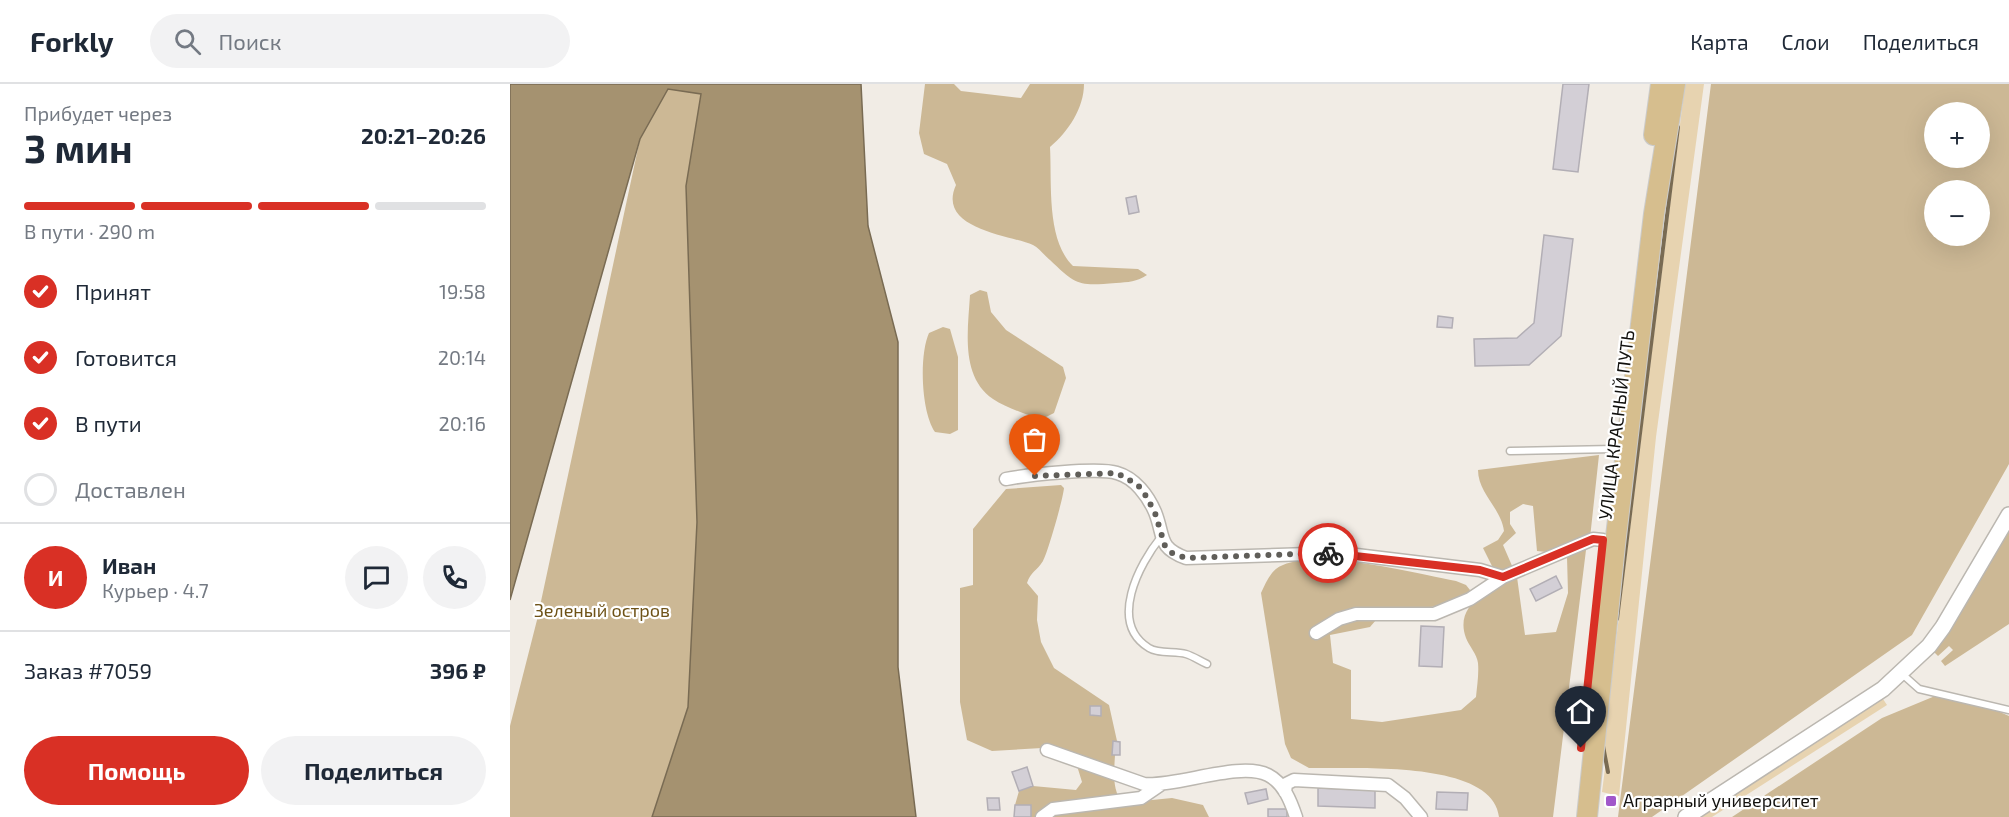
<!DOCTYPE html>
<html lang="ru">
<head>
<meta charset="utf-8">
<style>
  :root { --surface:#fff; --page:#f2f2f3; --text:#1f2937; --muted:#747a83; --line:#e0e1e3; --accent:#d93025 }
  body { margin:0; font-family:"Exo 2",sans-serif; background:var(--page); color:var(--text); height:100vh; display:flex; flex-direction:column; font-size:22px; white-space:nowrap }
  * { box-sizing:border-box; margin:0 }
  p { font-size:20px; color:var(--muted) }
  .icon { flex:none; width:33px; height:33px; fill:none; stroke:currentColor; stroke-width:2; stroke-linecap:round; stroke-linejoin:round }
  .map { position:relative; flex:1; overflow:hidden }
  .drawer { display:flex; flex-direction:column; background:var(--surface); width:510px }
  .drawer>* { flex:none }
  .fabs { position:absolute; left:1414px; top:18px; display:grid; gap:12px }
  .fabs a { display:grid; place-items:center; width:66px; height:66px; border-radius:50%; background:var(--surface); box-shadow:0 6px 24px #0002; font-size:30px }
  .pin { position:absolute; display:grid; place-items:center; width:51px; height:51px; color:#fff; margin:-62px -26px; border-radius:50% 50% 50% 0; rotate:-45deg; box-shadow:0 0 6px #0007 }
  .pin .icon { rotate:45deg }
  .courier { position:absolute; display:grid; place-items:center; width:60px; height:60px; margin:-30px; border:4px solid #d93025; border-radius:50%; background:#fff; color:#222; box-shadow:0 2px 8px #0007 }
  .overview em { font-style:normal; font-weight:700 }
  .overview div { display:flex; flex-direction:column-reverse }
  .overview { display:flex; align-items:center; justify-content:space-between; height:102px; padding:0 24px }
  h1 { font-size:39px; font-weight:700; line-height:45px }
  .bar { display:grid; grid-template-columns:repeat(4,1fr); gap:9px 6px; align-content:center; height:72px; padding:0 24px }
  .bar i { height:8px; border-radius:4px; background:var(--line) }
  .bar .active { background:var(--accent) }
  .bar p { grid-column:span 4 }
  .line { display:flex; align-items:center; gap:15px; padding:0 24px; border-top:2px solid var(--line) }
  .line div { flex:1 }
  .round { display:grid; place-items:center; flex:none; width:63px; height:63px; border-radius:32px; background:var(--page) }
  ol { padding:0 24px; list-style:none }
  li { display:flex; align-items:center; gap:18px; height:66px }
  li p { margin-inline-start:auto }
  li .icon { padding:6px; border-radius:50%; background:var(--accent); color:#fff; stroke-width:4 }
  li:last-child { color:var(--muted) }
  li i { width:33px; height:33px; border:3px solid var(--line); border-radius:50% }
  .primary-button { display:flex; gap:12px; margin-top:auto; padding:12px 24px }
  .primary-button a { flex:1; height:69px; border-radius:36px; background:var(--accent); color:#fff; font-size:24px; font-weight:700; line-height:69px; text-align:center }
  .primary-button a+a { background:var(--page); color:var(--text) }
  header { display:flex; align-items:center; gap:36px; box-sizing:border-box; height:84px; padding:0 30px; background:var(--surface); border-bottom:2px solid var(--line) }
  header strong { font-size:28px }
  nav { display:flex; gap:33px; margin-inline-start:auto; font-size:21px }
  .search { width:420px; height:54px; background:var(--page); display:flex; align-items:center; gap:15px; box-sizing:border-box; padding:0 21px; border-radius:33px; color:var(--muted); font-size:22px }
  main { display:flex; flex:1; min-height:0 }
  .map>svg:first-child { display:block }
  .green { fill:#e7d3b0 }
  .forest { fill:#ccb895; fill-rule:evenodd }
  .water { fill:#a59270; stroke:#796b53; stroke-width:1.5 }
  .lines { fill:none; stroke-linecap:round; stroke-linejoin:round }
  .stream { stroke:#796b53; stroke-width:4 }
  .building { fill:#d3cfd6; stroke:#b2aeb5; stroke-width:1.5 }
  .service-casing { stroke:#bbb7b0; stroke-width:9 }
  .minor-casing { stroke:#bbb7b0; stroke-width:15 }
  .tertiary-casing { stroke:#bbb7b0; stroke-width:18 }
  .primary-casing { stroke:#cbcbca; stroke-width:22 }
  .service { stroke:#fff; stroke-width:6 }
  .minor { stroke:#fff; stroke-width:12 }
  .tertiary { stroke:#fff; stroke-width:15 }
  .primary { stroke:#d6be8e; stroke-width:20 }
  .done { stroke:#605e59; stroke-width:6; stroke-dasharray:0 10.8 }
  .route { stroke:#d93025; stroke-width:8 }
  .poi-dot { fill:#a157ca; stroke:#fff; stroke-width:2 }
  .labels { text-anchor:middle; stroke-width:4.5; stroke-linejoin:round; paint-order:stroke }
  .street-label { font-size:18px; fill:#12110e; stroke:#fff }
  .park-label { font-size:18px; fill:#6e5217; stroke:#fff }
  .poi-label { font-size:18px; fill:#12110e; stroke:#fff; text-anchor:start }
</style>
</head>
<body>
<header>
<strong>Forkly</strong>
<div class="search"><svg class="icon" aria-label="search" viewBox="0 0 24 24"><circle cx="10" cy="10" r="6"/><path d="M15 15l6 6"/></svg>Поиск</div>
<nav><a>Карта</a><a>Слои</a><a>Поделиться</a></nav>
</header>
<main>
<section class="drawer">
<div class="overview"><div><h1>3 мин</h1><p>Прибудет через</p></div><em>20:21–20:26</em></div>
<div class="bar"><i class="active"></i><i class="active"></i><i class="active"></i><i></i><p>В пути · 290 m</p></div>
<ol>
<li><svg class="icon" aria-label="check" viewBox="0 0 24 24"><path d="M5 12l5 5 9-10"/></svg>Принят<p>19:58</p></li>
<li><svg class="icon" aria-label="check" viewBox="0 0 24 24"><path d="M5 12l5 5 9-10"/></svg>Готовится<p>20:14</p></li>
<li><svg class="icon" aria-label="check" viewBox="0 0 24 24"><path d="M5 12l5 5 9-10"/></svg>В пути<p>20:16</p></li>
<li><i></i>Доставлен</li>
</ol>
<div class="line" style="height:108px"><b class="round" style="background:var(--accent);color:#fff">И</b><div><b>Иван</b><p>Курьер · 4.7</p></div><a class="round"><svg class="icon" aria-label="chat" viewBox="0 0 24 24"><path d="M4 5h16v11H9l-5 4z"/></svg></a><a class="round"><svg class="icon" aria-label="phone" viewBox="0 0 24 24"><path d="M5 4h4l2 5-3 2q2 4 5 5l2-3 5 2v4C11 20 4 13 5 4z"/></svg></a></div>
<div class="line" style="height:78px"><div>Заказ #7059</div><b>396 ₽</b></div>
<div class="primary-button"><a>Помощь</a><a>Поделиться</a></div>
</section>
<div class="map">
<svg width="1499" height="733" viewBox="0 0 1499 733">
  <rect width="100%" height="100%" fill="#f1ece5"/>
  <path class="green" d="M 1175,0 L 1194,0 L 1146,353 L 1109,712 L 1092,708 L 1096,677 L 1093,662 Z
    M 1371,612 L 1377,621 L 1202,733 L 1183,733 Z"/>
  <path class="forest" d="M 415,0 L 444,0 L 451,7 L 511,14 L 520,0 L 574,0 C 574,24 558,48 540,63 C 542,98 536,156 563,182 L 628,185 L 637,191 C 627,198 618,198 606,199 C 569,202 567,202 540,176 C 535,172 529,164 523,161 C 500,151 426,145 446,101 L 437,80 L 414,70 L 409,49 Z
    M 1201,0 L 1499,0 L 1499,380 L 1402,551 L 1142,733 L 1108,733 ZM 1425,28 L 1470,28 L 1470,74 L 1425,74 ZM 1425,106 L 1470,106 L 1470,152 L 1425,152 Z
    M 158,5 L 192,10 L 176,102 L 187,438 L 178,623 L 142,733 L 0,733 L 0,642 L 27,536 L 130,55 Z
    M 470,206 L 477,208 L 481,228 L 496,246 L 553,283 L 556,294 L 544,329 L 530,336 C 515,329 496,324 483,315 C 450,292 458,246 460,211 Z
    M 433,243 L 440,245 L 448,273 L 448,346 L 440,350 L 425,348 C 411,328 409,271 419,249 Z
    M 1089,371 L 1080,454 L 1036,468 L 1027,467 L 1023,422 L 1013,420 L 1000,428 L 1000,440 L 1006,449 L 993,461 L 1003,484 L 987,492 L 973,464 L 988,456 L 994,447 C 991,424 968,409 968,386 Z
    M 551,401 L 554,404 C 553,415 538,468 533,477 C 527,487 521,487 517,499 L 528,512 L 527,536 L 531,558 L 544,584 L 599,621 L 607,657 L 604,657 L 603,671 L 605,671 C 604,689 602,704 612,719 L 662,714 L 693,721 L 699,733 L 521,733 L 521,721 L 505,721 L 509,707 L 523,702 L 566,706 L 572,698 L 564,672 L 549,663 L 482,667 L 457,656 L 450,618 L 450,504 L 463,501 L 463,445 L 496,405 Z
    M 1499,439 L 1499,540 L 1435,582 L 1431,577 L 1443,566 L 1439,562 L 1428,572 L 1424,568 Z
    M 1072,463 L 1076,466 L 1043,733 L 989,733 C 983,675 843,685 799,684 L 781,674 L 775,660 L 751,509 C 756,499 761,485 773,481 C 812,465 903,489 946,497 L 956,501 L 960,506 L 956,514 C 934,523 911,523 889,530 C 880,532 875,537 866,536 L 860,543 L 820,551 L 823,579 L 841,586 L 841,635 L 872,638 L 951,626 L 966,613 C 967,602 969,590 968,579 C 967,570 959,562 956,554 C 943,519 983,504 1007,493 L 1015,551 L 1046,548 L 1058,509 L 1057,473 Z
    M 1425,612 L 1483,625 L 1499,632 L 1499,733 L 1222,733 L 1372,634 Z"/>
  <path class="water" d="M 0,0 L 351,0 L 358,142 L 388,258 L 388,583 L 406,733 L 142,733 L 178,623 L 187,438 L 176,102 L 191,10 L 158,5 L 130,55 L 0,516 Z"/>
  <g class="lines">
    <path class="stream" d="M 1107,535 L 1168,43
      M 1093,662 L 1098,688"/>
  </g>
  <path class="building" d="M 1053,0 L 1079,0 L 1068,88 L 1043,85 Z
    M 626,112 L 629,128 L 619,130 L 616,114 Z
    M 1034,151 L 1063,155 L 1051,252 L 1019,281 L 965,282 L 964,255 L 1007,254 L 1024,239 Z
    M 928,232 L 943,234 L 942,244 L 927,243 Z
    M 1046,492 L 1052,504 L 1026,517 L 1020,505 Z
    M 911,542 L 934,543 L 932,583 L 909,582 Z
    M 580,622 L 591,622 L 591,632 L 580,631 Z
    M 603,657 L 610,658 L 610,671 L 602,671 Z
    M 517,683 L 523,702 L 509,707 L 502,688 Z
    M 808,704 L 865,706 L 865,724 L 808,722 Z
    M 756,705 L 758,715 L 738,720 L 735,709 Z
    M 927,708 L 958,709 L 957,726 L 926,725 Z
    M 477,714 L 489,714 L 490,726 L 478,726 Z
    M 505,721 L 521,721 L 521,733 L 504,733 Z
    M 758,725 L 777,725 L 777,733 L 758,733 Z"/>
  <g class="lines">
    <g class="service-casing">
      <path id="service" d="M 1000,367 L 1104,365
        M 651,453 C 629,480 598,539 639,564 C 648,570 665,567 676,570 C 683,572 690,577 697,580
        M 1391,589 L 1409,605 L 1499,626"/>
    </g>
    <g class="minor-casing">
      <path id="minor" d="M 496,395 C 517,391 588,383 607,389 C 625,394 638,412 645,428 C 655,453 647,463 676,474 L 830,469 L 970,486 L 993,493
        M 806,549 L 829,535 L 846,530 L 924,530 L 960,515 L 993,493 L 1083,455 L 1093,456
        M 537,666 L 634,700 C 667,703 730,677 758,691 C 774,699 781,718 786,733
        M 775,708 L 776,700 L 784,696 L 878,701 L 895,714 L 911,733
        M 532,733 L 543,725 L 631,714 L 650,701"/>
    </g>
    <g class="tertiary-casing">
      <path id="tertiary" d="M 1176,733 L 1373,605 L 1419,562 L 1433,543 L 1499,431"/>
    </g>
    <g class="primary-casing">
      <path id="primary" d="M 1144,51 L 1151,0
        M 1077,733 L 1105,461 L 1144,130 L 1165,0"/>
    </g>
    <use href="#service" class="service"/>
    <use href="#minor" class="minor"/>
    <use href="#tertiary" class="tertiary"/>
    <use href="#primary" class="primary"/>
  </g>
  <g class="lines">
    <path class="done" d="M 525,392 L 607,389 L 628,401 L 636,412 L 645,429 L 655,462 L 662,469 L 676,474 L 818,469"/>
    <path class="route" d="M 818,469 L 970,486 L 993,493 L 1083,455 L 1093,456 L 1071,664"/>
  </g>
  <rect class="poi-dot" x="1095" y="711" width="12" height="12" rx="3"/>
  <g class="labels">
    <g class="street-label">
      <text transform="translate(1107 341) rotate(-83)" y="6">УЛИЦА КРАСНЫЙ ПУТЬ</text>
    </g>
    <g class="park-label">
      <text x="92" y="533">Зеленый остров</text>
    </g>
    <g class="poi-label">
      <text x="1113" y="723">Аграрный университет</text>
    </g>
  </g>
</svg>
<div class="fabs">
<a>+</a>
<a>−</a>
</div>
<div class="pin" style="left:525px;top:392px;background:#ea580c"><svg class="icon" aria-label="bag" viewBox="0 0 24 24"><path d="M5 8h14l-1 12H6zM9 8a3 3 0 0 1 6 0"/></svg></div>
<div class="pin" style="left:1071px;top:664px;background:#1f2937"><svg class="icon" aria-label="home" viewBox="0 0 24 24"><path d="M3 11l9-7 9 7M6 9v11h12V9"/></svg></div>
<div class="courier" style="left:818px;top:469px"><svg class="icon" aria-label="bike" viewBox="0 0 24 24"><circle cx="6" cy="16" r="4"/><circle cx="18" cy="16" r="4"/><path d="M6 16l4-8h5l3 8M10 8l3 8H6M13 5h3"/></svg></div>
</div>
</main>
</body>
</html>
